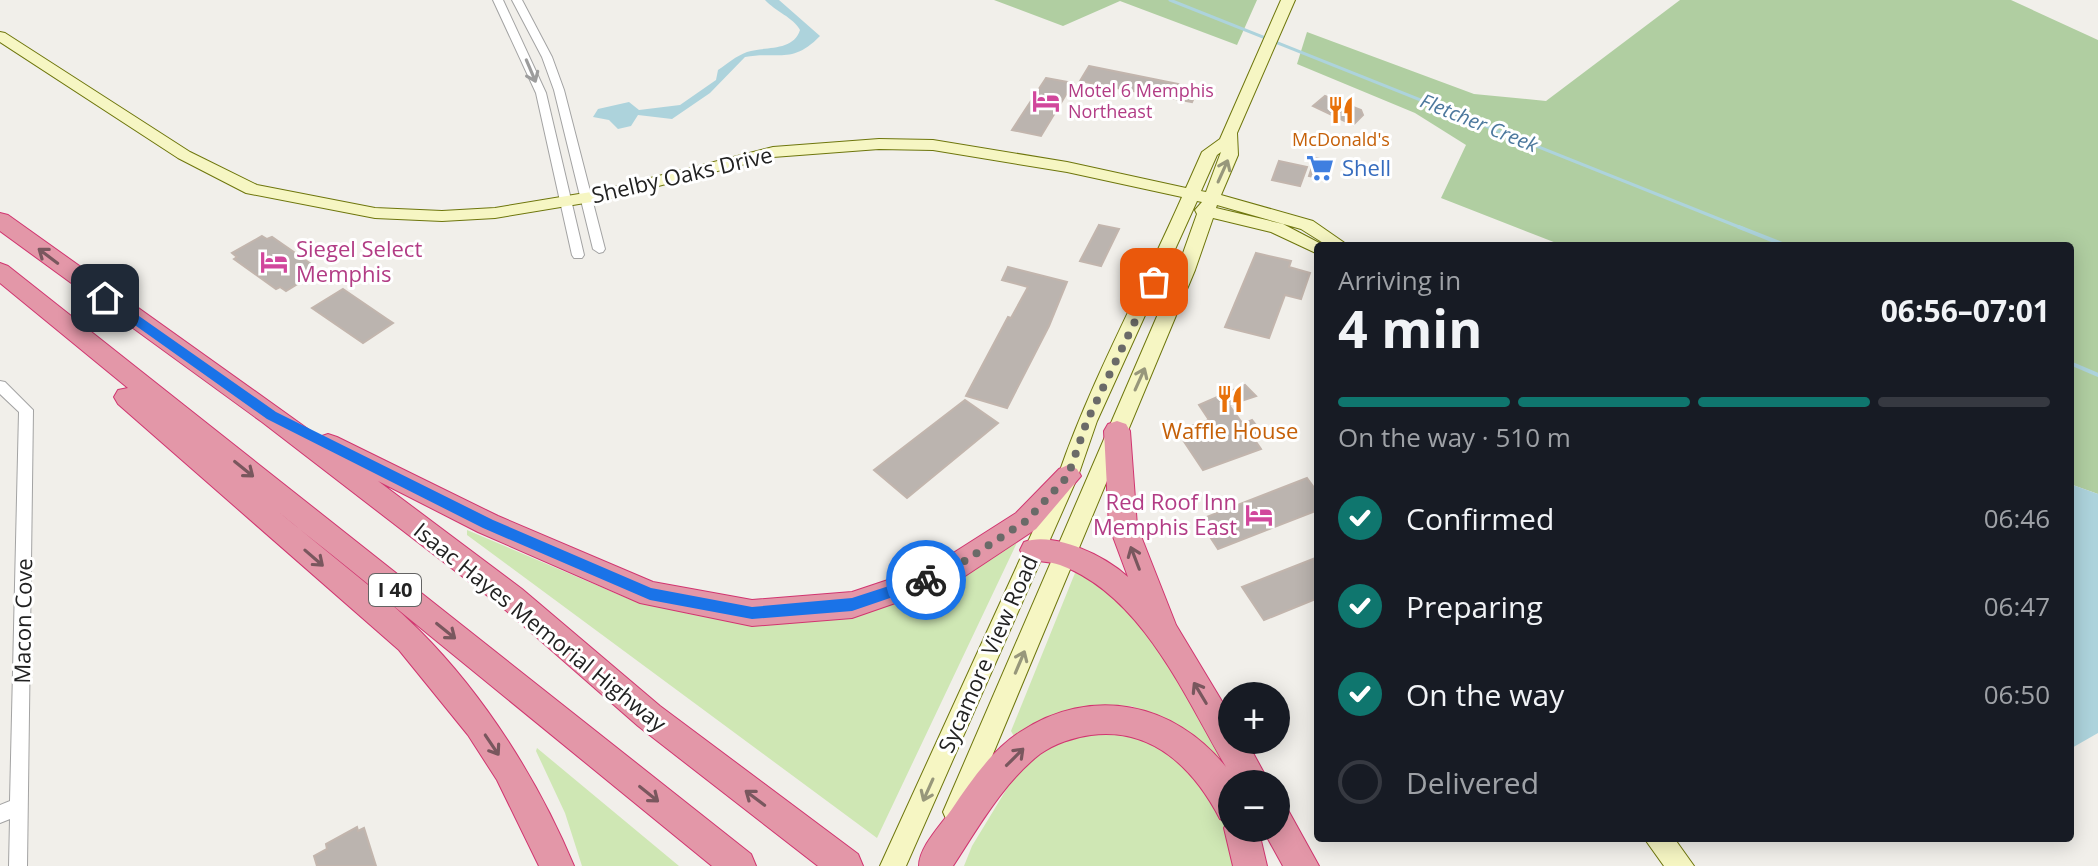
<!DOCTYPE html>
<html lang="en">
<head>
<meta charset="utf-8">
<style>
  :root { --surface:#171b24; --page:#20242c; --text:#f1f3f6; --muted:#9ea1a6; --line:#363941; --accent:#0f766e }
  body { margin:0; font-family:"Open Sans",sans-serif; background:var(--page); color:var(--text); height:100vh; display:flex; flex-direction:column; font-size:30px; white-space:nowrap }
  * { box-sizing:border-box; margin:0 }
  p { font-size:26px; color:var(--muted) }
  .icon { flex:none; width:44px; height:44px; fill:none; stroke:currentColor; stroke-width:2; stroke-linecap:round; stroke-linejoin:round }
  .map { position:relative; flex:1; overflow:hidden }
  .details { position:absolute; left:1314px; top:242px; width:760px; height:600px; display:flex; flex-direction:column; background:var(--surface); border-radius:8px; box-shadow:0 4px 20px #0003 }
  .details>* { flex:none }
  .buttons { position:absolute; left:1218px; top:682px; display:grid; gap:16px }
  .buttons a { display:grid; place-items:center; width:72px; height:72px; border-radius:50%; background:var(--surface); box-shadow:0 4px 20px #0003; font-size:40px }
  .pin { position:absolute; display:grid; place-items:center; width:68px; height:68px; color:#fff; margin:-34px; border-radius:16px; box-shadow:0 4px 12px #0006 }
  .courier { position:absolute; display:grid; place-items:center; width:80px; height:80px; margin:-40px; border:6px solid #1a73e8; border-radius:50%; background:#fff; color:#222; box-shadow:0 2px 10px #0007 }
  .overview em { font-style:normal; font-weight:700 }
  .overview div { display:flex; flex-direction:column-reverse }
  .overview { display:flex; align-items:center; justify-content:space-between; height:136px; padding:0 24px }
  h1 { font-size:52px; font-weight:700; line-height:60px }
  .bar { display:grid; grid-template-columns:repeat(4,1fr); gap:12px 8px; align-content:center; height:96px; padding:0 24px }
  .bar i { height:10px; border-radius:6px; background:var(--line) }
  .bar .on { background:var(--accent) }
  .bar p { grid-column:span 4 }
  ol { padding:0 24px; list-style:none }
  li { display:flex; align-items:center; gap:24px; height:88px }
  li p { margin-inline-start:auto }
  li .icon { padding:8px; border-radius:50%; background:var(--accent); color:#fff; stroke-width:4 }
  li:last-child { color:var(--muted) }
  li i { width:44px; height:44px; border:4px solid var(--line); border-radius:50% }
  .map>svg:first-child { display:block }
  .grass { fill:#cfe7b4 }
  .forest { fill:#b0cea1 }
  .water { fill:#add3dc }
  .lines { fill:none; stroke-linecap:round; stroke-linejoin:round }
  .stream-far1 { stroke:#add3dc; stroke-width:3 }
  .stream { stroke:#add3dc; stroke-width:4 }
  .building { fill:#bbb4af; stroke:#c2b5ad; stroke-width:2 }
  .street-casing { stroke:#a3a3a3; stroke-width:2 }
  .secondary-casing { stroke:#6e760c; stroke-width:2 }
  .highway-casing { stroke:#d13570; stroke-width:2 }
  .street { fill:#fff; fill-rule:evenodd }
  .secondary { fill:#f6f6c3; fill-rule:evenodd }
  .highway { fill:#e397a8; fill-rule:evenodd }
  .oneway { stroke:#9c9c9c }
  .oneway2 { stroke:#97977b }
  .oneway3 { stroke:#79575e }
  .route { fill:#1a73e8 }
  .done { stroke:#6a6a68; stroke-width:8; stroke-dasharray:0 14.4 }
  .labels { text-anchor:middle; stroke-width:6; stroke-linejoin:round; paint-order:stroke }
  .far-hotel-label { font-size:18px; fill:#b23c85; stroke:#fff; text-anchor:start }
  .far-food-label { font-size:18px; fill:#c56008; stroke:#fff }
  .far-water-label { font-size:20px; font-style:italic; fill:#4c789d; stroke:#fff }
  .shield { fill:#fff; stroke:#646464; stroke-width:2 }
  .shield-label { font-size:20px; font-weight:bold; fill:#222 }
  .shop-label { font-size:22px; fill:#366cbe; stroke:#fff; text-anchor:start }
  .street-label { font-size:22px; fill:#222; stroke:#fff }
  .hotel-label { font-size:22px; fill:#b23c85; stroke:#fff; text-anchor:start }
  .food-label { font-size:22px; fill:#c56008; stroke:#fff }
</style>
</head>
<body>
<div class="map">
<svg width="2098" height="866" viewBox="0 0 2098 866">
  <rect width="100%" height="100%" fill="#f1efea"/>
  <path class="grass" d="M 467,530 L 629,599 L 773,622 L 876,606 L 1022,532 L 877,838 L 467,535 Z
    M 1085,571 L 1156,635 L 1213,727 L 1234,784 L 1180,727 L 1131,706 L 1082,709 L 1016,740 L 1011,731 L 1075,573 Z
    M 1111,726 L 1185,757 L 1231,824 L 1239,866 L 964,866 L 972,846 L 1029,752 Z
    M 537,748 L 679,866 L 582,866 L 565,813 L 536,751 Z"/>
  <path class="forest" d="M 994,0 L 1257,0 L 1237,45 L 1120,1 L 1063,26 Z
    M 1680,0 L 2011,0 L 2098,40 L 2098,494 L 2070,484 L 2070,246 L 1564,246 L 1441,198 L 1466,145 L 1415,113 L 1297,64 L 1307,32 L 1474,94 L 1546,101 Z"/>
  <path class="water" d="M 765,0 L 779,0 L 820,36 C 792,65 777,51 745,57 L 710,93 L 672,119 L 638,115 L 631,126 L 618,129 L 609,120 L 593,117 L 598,109 L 629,102 L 639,110 L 680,105 L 716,80 L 718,70 C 727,64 736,56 747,52 C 765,46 793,52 800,30 C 794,18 775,11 765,0 Z
    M 2070,484 L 2098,494 L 2098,733 L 2070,749 Z"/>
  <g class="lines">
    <path class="stream-far1" d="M 1170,0 L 1744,229"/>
    <path class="stream" d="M 1739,227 L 1787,246
      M 2070,363 L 2098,375"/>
  </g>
  <path class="building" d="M 1089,66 L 1178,84 L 1177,86 L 1197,91 L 1192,102 L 1080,81 Z
    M 1046,78 L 1073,83 L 1041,136 L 1012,130 Z
    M 1325,96 L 1361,110 L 1363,115 L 1353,125 L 1313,106 Z
    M 1315,158 L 1330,161 L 1324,179 L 1309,176 Z
    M 1279,161 L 1307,167 L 1300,186 L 1272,180 Z
    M 1099,225 L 1119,229 L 1101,266 L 1080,261 Z
    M 262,236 L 267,239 L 272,237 L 314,266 L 311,268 L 317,272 L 286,291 L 280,287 L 276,289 L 234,259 L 237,257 L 232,253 Z
    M 1256,253 L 1291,261 L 1289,267 L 1310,273 L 1301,299 L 1285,295 L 1269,338 L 1225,327 Z
    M 1008,267 L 1067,282 L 1049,326 L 1007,408 L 966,396 L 1008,317 L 1011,318 L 1028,287 L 1002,280 Z
    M 343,289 L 387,319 L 393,323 L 363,343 L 312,308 Z
    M 1245,385 L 1256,396 L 1229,405 L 1243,424 L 1252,420 L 1262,433 L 1252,436 L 1261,449 L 1203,470 L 1177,431 L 1209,420 L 1199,405 Z
    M 965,400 L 998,423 L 907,498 L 874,470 Z
    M 1307,478 L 1318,493 L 1318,510 L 1218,549 L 1199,520 Z
    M 1318,557 L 1318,598 L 1264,620 L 1242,587 Z
    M 357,827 L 358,831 L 364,828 L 376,866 L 317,866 L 314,856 L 327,849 L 326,844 Z"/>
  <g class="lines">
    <g class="street-casing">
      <path id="street" d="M 493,0 L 503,0 L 546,93 L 584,255 L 582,258 L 574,258 L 572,255 L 536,93 Z
        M 512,0 L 522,0 L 552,57 L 564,90 L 605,249 L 603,252 L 599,253 L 593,249 L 554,90 L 542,57 Z
        M 0,381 L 5,382 L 33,410 L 27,866 L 9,866 L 10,819 L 0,823 L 0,805 L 10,801 L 19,412 L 0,394 Z"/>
    </g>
    <g class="secondary-casing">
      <path id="secondary" d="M 1281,0 L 1295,0 L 1237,133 L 1238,155 L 1221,195 L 1313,221 L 1349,246 L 1328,246 L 1301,229 L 1217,205 L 1216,208 L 1283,224 L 1325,246 L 1318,246 L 1318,254 L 1271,232 L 1213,218 L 1195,270 L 965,821 L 956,825 L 947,821 L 943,812 L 1177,270 L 1197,214 L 1195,210 L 1202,202 L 1197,201 L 1097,421 L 1078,476 L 906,866 L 880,866 L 1058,476 C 1091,380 1141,290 1182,197 L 1067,172 L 933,150 L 879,149 L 773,157 L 603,200 L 495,218 L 442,221 L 375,218 L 246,193 L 178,158 L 0,42 L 0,32 L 5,33 L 190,152 L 257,185 L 375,208 L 442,211 L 495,208 L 603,190 L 773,147 L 879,139 L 933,140 L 1067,162 L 1186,188 L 1202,152 L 1220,139 ZM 1221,152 L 1206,192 L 1201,191 L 1217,155 Z
        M 1644,838 L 1674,838 L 1694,866 L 1664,866 Z"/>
    </g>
    <g class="highway-casing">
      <path id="highway" d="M 0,213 L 8,215 L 319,437 L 328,434 L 337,437 L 498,516 L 653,582 L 752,600 L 852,592 L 936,564 L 1016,513 L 1059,469 L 1068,465 L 1077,469 L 1081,476 L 1036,529 L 956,582 L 852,618 L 752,626 L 640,603 L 478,532 L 378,481 L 522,589 L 660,706 L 858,854 L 863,866 L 818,866 L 638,726 L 502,607 L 262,422 L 0,231 Z
        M 0,263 L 8,266 L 751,854 L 756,866 L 712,866 L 275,509 C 323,549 376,587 420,631 C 485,696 539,782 574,866 L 539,866 L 497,780 L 468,735 L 399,650 L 118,404 L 114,397 L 118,390 L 128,388 L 0,283 Z
        M 1117,421 L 1126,424 L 1130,431 L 1137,526 L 1176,625 L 1232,718 L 1232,740 L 1246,740 L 1270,784 L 1232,784 L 1232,828 L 1258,828 L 1267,866 L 1233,866 L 1224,828 L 1227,822 L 1220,819 C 1194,769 1153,727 1091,735 C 1074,737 1054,744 1040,754 C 1003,783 978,828 953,866 L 919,866 C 919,847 941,825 952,809 C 970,782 992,750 1020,732 C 1091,685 1174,702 1226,767 C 1185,697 1142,595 1060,565 C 1049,561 1036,562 1024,558 L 1020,550 L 1024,542 C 1054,531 1105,556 1128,577 L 1109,526 L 1104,431 L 1108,424 Z
        M 1276,805 L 1288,810 L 1319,866 L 1283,866 L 1262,828 L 1276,828 Z"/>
    </g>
    <use href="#street" class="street"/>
    <use href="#secondary" class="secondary"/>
    <use href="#highway" class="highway"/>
  </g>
  <defs><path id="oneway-shaft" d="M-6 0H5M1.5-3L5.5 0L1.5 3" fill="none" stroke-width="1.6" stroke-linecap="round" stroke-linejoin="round" transform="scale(2)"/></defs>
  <use class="oneway" href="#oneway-shaft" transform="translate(531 71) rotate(67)"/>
  <g class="oneway2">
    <use href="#oneway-shaft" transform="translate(1223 171) rotate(-66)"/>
    <use href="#oneway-shaft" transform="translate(1140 379) rotate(-66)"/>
    <use href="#oneway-shaft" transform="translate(1020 662) rotate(-67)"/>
    <use href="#oneway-shaft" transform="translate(928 790) rotate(114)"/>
  </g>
  <g class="oneway3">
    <use href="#oneway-shaft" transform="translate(48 256) rotate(-143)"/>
    <use href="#oneway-shaft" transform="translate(244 469) rotate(39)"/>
    <use href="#oneway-shaft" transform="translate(314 558) rotate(41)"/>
    <use href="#oneway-shaft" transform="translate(1135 558) rotate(-111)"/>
    <use href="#oneway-shaft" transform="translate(446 631) rotate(39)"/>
    <use href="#oneway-shaft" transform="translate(1200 693) rotate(-121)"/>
    <use href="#oneway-shaft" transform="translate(492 745) rotate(56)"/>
    <use href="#oneway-shaft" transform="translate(1015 757) rotate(-45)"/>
    <use href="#oneway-shaft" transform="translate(649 794) rotate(39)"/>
    <use href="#oneway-shaft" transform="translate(755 798) rotate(-143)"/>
  </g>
  <path class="route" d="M 101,295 L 109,295 L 276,412 L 493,520 L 651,588 L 752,607 L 852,598 L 926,574 L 933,580 L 931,584 L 852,611 L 752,619 L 650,600 L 483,528 L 267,419 L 101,301 Z"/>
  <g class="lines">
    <path class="done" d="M 926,580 L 946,573 L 1026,521 L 1068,476 L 1087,421 L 1154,282"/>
  </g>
  <defs>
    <g id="hotel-bare" transform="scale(2.16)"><path d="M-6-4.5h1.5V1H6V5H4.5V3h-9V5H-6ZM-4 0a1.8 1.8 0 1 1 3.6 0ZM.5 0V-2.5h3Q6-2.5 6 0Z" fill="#d1479c" stroke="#fff" stroke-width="2.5" paint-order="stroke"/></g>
    <g id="restaurant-bare" transform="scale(2.16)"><path d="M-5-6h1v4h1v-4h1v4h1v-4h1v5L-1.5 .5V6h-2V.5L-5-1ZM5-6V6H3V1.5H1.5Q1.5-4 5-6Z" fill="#e8710a" stroke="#fff" stroke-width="2.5" paint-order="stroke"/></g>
    <g id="supermarket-bare" transform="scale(2.16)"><path d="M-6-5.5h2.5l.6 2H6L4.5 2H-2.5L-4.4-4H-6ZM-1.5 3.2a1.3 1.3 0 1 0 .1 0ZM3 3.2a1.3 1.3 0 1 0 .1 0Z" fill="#3f7fe0" stroke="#fff" stroke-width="2.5" paint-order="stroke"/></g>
  </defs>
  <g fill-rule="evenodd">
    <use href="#hotel-bare" x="1046" y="101"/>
    <use href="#restaurant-bare" x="1341" y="110"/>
    <use href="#supermarket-bare" x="1320" y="168"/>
    <use href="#hotel-bare" x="274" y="262"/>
    <use href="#restaurant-bare" x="1230" y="399"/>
    <use href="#hotel-bare" x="1259" y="515"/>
  </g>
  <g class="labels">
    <g class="far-hotel-label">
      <text x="1068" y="97">Motel 6 Memphis<tspan x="1068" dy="21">Northeast</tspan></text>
    </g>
    <g class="far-food-label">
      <text x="1341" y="146">McDonald's</text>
    </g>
    <g class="far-water-label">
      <text transform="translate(1479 123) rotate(22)" y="7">Fletcher Creek</text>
    </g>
    <rect class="shield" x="369" y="574" width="52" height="32" rx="6"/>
    <g class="shield-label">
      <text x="395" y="597">I 40</text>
    </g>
    <g class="shop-label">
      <text x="1342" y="176">Shell</text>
    </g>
    <g class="street-label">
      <text transform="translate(682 175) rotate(-13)" y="8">Shelby Oaks Drive</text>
      <text transform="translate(23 621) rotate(-89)" y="8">Macon Cove</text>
      <text transform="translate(540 627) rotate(39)" y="8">Isaac Hayes Memorial Highway</text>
      <text transform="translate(988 654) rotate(-66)" y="8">Sycamore View Road</text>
    </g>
    <g class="hotel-label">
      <text x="296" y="257">Siegel Select<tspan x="296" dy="25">Memphis</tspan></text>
      <text x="1237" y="510" text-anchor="end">Red Roof Inn<tspan x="1237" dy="25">Memphis East</tspan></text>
    </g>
    <g class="food-label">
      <text x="1230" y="439">Waffle House</text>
    </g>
  </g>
</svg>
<div class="buttons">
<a>+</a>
<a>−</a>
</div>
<div class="pin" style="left:1154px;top:282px;background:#ea580c"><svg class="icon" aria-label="bag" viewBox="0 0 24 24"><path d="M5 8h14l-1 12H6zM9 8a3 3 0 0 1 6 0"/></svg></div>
<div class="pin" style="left:105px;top:298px;background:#1f2937"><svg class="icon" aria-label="home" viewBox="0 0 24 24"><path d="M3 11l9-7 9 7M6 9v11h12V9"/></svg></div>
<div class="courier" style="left:926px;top:580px"><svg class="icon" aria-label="bike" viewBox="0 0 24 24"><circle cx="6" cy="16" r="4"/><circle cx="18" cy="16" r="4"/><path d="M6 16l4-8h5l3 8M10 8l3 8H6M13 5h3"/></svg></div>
<section class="details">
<div class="overview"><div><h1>4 min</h1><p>Arriving in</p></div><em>06:56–07:01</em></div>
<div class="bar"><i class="on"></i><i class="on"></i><i class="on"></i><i></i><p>On the way · 510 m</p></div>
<ol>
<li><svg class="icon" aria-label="check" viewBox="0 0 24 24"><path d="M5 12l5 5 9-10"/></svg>Confirmed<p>06:46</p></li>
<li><svg class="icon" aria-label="check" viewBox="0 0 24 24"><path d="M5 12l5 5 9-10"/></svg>Preparing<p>06:47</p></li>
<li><svg class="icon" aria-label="check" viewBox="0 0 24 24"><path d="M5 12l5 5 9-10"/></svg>On the way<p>06:50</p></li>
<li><i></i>Delivered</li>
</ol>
</section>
</div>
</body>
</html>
